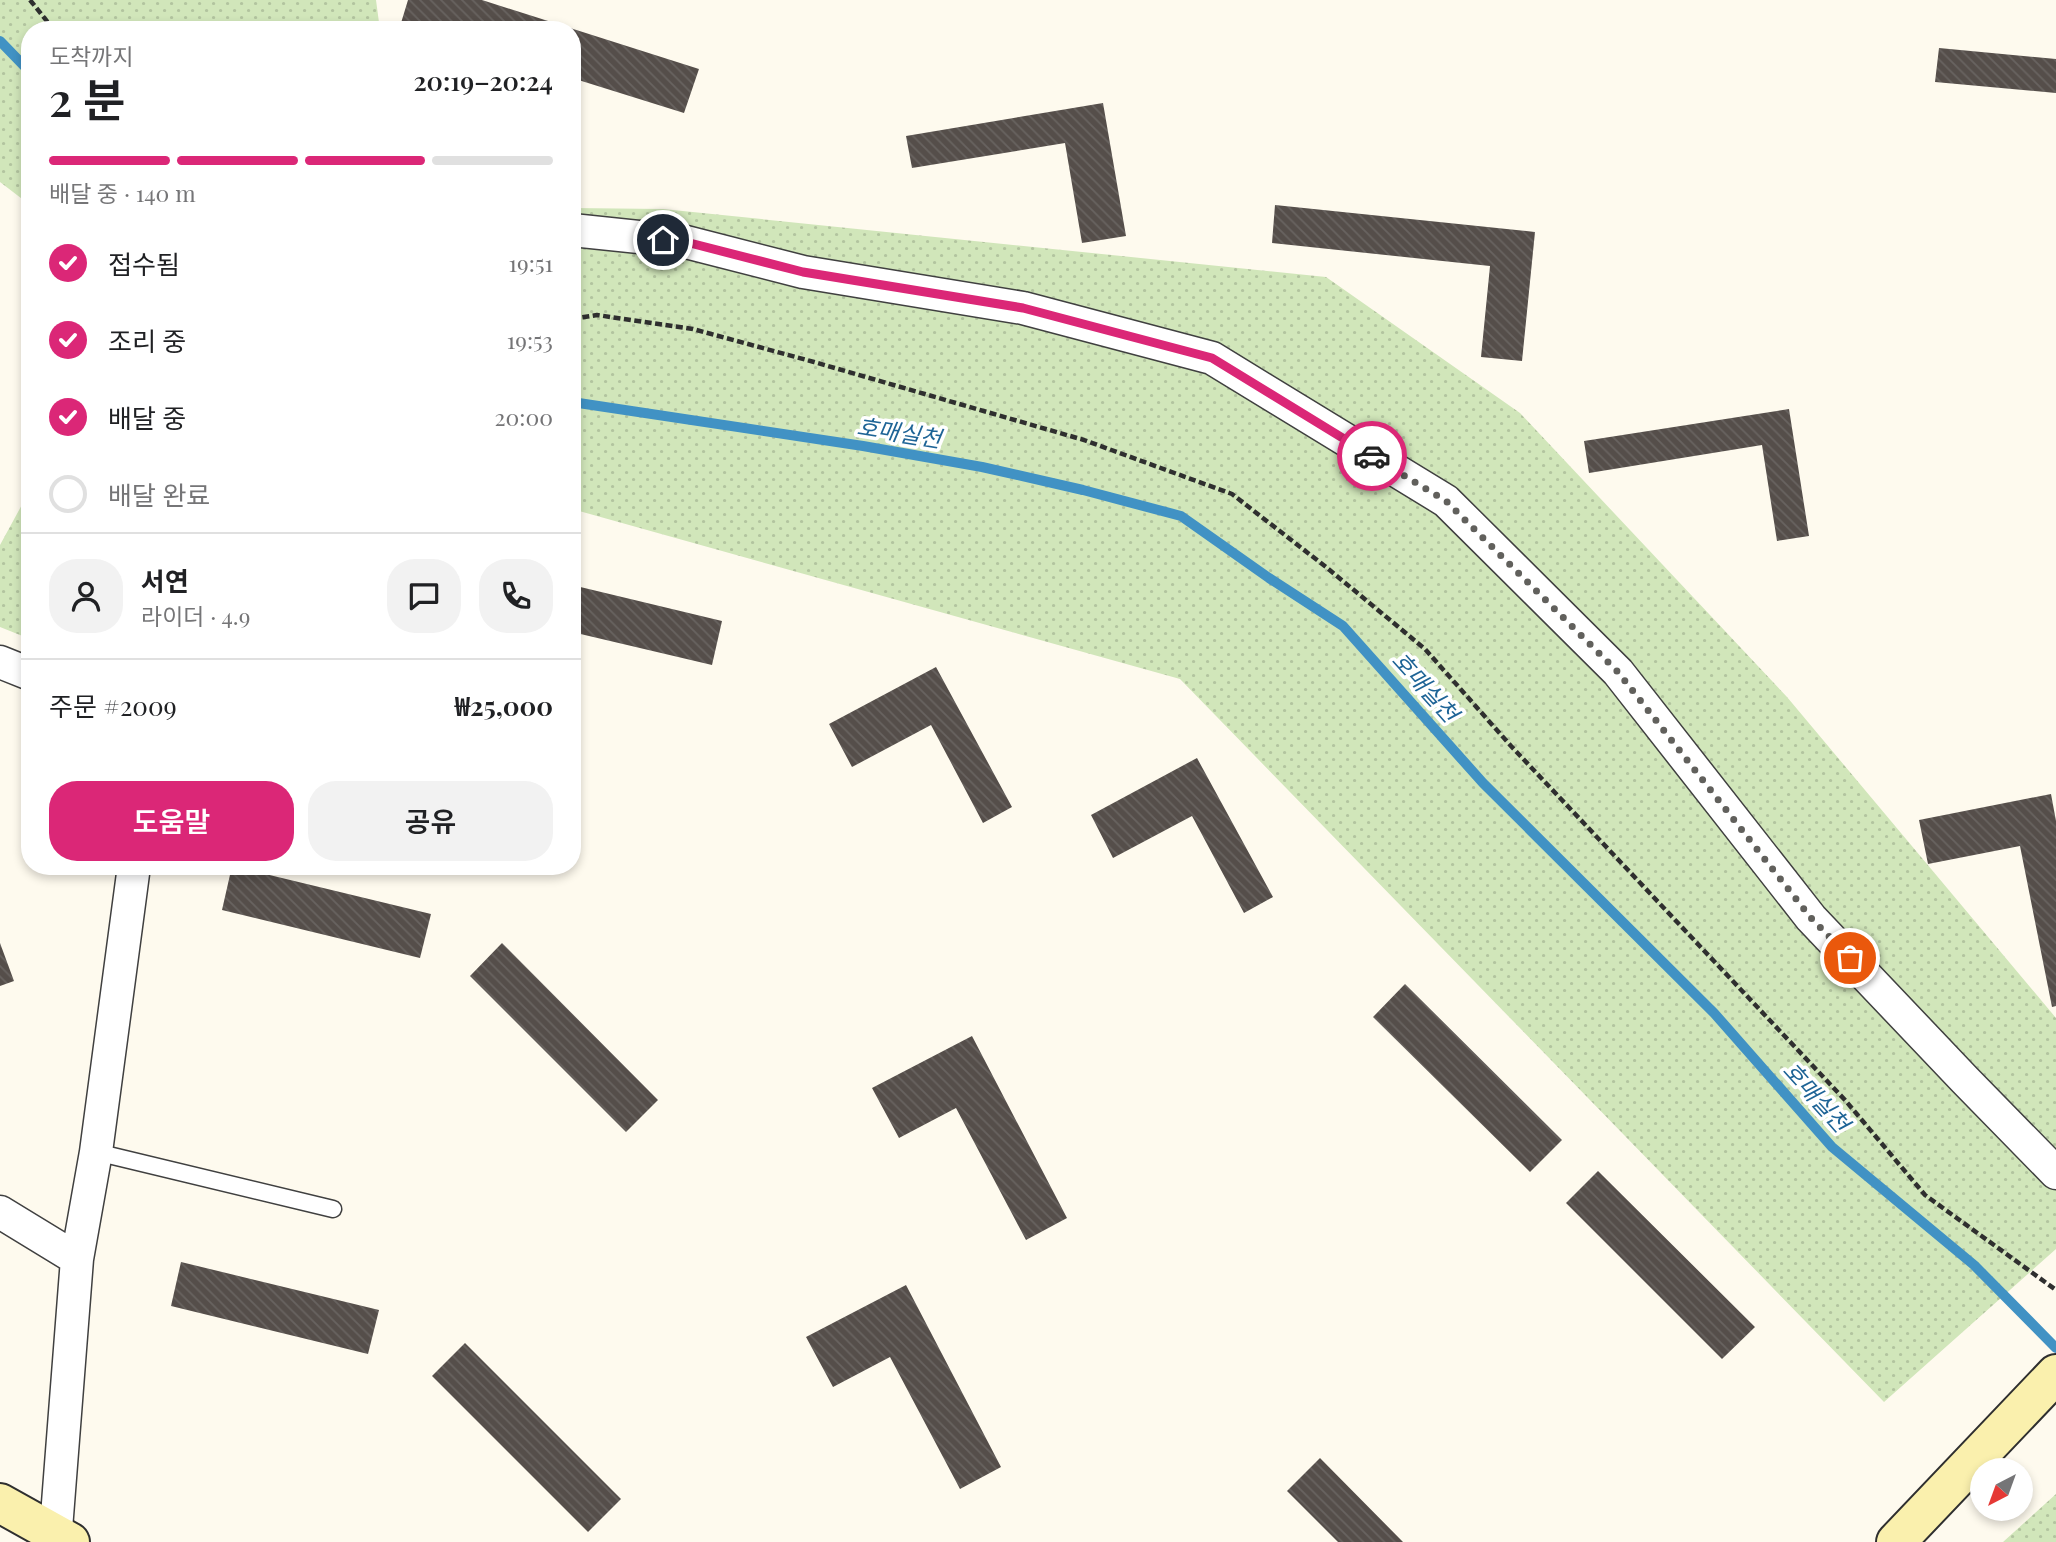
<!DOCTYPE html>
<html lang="ko">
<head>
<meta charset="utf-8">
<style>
  :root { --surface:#fff; --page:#f2f2f2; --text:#202124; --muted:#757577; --line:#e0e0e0; --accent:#db2777 }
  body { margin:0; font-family:"Playfair Display","Noto Sans KR",serif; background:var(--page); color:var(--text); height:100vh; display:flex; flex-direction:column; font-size:26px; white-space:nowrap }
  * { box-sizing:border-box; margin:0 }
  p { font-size:23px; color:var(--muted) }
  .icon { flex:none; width:38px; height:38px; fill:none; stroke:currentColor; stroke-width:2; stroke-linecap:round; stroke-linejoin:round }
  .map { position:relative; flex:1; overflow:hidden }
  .side { position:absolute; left:21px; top:21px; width:560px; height:854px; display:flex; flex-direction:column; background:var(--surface); border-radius:28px; box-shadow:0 4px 10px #0003 }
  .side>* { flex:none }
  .needle { width:46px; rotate:221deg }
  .fabs { position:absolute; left:1970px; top:1458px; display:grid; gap:14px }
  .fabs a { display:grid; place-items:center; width:63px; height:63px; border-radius:50%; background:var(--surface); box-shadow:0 4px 10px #0003; font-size:35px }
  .pin { position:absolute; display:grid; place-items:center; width:60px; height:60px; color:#fff; margin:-30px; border:4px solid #fff; border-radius:50%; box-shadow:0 2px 7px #0007 }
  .courier { position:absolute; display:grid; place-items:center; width:70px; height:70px; margin:-35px; border:5px solid #db2777; border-radius:50%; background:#fff; color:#222; box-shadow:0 2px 9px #0007 }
  .head em { font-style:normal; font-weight:600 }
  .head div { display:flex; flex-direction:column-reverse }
  .head { display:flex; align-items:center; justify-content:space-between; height:119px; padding:0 28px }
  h1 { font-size:46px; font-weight:600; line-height:52px }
  .bar { display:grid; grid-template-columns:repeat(4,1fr); gap:10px 7px; align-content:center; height:84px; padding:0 28px }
  .bar i { height:9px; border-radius:5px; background:var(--line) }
  .bar .current { background:var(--accent) }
  .bar p { grid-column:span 4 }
  .line { display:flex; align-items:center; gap:18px; padding:0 28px; border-top:2px solid var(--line) }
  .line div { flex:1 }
  .round { display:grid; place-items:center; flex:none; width:74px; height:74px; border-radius:28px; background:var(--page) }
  ol { padding:0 28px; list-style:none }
  li { display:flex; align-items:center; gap:21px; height:77px }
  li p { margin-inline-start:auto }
  li .icon { padding:7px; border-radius:50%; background:var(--accent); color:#fff; stroke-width:4 }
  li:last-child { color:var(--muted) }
  li i { width:38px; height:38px; border:4px solid var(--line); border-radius:50% }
  .button { display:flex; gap:14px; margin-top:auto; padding:14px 28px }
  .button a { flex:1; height:80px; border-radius:28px; background:var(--accent); color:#fff; font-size:28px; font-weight:600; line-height:80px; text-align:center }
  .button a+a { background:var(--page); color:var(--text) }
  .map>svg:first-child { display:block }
  .grass { fill:url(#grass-dots) }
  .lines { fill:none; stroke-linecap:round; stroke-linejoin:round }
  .stream { stroke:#4192c4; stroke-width:10 }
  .building { fill:url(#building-back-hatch) }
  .lane-casing { stroke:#404040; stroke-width:19 }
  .street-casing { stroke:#404040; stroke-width:35 }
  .secondary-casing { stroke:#2f2f2f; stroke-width:42 }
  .path { stroke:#2f2f2f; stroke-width:4.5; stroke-dasharray:7 3.5; stroke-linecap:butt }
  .lane { stroke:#fff; stroke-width:16 }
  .street { stroke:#fff; stroke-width:32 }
  .secondary { stroke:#faf0ad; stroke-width:38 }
  .done { stroke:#61605c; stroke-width:7; stroke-dasharray:0 12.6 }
  .route { stroke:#db2777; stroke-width:9 }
  .labels { text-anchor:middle; stroke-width:7; stroke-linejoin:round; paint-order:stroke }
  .water-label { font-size:23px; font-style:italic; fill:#1e6496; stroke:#fff }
</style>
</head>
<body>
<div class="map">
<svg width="2056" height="1542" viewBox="0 0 2056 1542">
  <defs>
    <pattern id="grass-dots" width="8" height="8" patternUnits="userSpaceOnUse" patternTransform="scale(1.75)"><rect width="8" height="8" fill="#d1e6ba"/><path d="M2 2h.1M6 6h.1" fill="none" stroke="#b2c49f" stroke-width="1.8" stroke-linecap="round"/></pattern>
    <pattern id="building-back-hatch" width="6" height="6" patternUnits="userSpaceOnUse" patternTransform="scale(1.75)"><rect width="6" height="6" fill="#554e4a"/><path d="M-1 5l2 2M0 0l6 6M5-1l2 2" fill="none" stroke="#686360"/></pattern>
  </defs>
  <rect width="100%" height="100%" fill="#fefaee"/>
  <path class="grass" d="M 0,0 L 376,0 L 380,30 L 30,30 L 30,205 L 0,182 Z
    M 572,208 L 663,209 L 1326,277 L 1520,413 L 1787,697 L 2056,1018 L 2056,1249 L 1884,1402 L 1180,679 L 572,509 Z
    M 30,490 L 30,639 L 0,627 L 0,545 Z
    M 2056,1494 L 2056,1542 L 2003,1542 Z"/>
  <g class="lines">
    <path class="stream" d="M 0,41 L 30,72
      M 572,402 L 863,446 L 982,467 L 1083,490 L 1181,516 L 1269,578 L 1343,626 L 1483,783 L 1714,1013 L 1832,1147 L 1974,1265 L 2056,1348"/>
  </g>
  <path class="building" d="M 408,0 L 482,0 L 699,69 L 684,113 L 572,78 L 572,30 L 421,30 L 401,23 Z
    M 1939,48 L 2056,59 L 2056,93 L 1935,82 Z
    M 1103,103 L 1126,236 L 1082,243 L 1065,143 L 912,168 L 906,136 Z
    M 1275,205 L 1535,232 L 1522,361 L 1481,357 L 1490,266 L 1272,243 Z
    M 1789,409 L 1809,536 L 1777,541 L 1762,445 L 1589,473 L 1584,441 Z
    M 572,585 L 722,621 L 712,665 L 572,632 Z
    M 936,667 L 1012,807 L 983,823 L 931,725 L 852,767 L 829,724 Z
    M 1197,758 L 1273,897 L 1244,913 L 1192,816 L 1113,858 L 1091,815 Z
    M 2051,794 L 2056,821 L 2056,1006 L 2052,1007 L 2020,846 L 1928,864 L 1919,820 Z
    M 232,866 L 431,914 L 420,958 L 222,910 Z
    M 0,943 L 14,981 L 0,986 Z
    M 502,943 L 658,1100 L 626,1132 L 470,976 Z
    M 1405,984 L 1562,1140 L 1530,1172 L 1373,1017 Z
    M 972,1036 L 1067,1218 L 1026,1240 L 956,1108 L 899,1138 L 872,1088 Z
    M 1598,1171 L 1755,1327 L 1722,1359 L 1566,1203 Z
    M 181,1262 L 379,1310 L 368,1354 L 171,1306 Z
    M 906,1285 L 1001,1467 L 960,1489 L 890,1357 L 833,1387 L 806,1337 Z
    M 465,1343 L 621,1499 L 588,1532 L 432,1376 Z
    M 1320,1458 L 1403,1542 L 1338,1542 L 1287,1491 Z"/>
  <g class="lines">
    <g class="lane-casing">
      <path id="lane" d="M 96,1152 L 333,1209"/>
    </g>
    <g class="street-casing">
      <path id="street" d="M 572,230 L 686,242 L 803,272 L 1023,308 L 1212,358 L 1446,501 L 1618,672 L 1811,918 L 1965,1080 L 2056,1173
        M 0,662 L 30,674
        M 0,1212 L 77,1259
        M 55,1542 L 77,1259 L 96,1152 L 134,866"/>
    </g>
    <g class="secondary-casing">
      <path id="secondary" d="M 0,1503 L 70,1542
        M 1896,1542 L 2056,1374"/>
    </g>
    <path class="path" d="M 30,0 L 54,30
      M 572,319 L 597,315 L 693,329 L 814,362 L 1084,440 L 1232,494 L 1326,567 L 1425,649 L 1511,746 L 1845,1100 L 1925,1195 L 2056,1290"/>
    <use href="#lane" class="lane"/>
    <use href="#street" class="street"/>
    <use href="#secondary" class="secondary"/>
  </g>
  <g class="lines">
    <path class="done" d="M 1372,456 L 1446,501 L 1618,672 L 1811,918 L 1850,958"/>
    <path class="route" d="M 663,240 L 686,242 L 803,272 L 1023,308 L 1212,358 L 1372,456"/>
  </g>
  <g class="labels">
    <g class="water-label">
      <text transform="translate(899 433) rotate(9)" y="8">호매실천</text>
      <text transform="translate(1425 687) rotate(48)" y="8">호매실천</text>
      <text transform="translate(1816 1097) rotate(48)" y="8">호매실천</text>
    </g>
  </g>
</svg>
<div class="fabs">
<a><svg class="needle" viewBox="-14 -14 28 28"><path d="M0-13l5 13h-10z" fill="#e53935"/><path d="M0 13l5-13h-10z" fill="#757577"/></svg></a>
</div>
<div class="pin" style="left:1850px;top:958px;background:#ea580c"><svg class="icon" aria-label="bag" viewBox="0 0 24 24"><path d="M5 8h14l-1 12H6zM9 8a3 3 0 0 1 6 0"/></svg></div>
<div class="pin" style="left:663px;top:240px;background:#1f2937"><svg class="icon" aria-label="home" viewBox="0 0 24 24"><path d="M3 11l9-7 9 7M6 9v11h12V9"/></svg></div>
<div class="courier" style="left:1372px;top:456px"><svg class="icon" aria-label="car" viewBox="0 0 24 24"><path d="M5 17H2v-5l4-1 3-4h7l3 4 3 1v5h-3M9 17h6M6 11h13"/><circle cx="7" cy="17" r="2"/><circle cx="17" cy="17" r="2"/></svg></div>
<section class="side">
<div class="head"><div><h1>2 분</h1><p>도착까지</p></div><em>20:19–20:24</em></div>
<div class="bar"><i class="current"></i><i class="current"></i><i class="current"></i><i></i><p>배달 중 · 140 m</p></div>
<ol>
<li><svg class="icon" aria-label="check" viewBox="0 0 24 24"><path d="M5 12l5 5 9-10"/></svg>접수됨<p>19:51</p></li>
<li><svg class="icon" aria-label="check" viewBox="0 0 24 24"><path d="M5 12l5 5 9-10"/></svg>조리 중<p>19:53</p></li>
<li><svg class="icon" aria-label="check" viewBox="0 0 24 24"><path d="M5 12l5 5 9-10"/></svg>배달 중<p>20:00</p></li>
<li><i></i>배달 완료</li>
</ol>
<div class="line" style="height:126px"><a class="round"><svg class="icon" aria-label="person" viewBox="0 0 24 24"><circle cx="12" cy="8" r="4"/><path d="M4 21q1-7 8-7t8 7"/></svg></a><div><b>서연</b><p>라이더 · 4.9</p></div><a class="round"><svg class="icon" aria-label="chat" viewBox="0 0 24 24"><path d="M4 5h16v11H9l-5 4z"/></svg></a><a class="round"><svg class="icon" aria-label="phone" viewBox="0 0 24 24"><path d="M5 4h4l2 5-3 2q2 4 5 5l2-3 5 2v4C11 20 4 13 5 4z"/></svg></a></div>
<div class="line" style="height:91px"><div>주문 #2009</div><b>₩25,000</b></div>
<div class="button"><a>도움말</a><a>공유</a></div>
</section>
</div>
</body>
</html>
